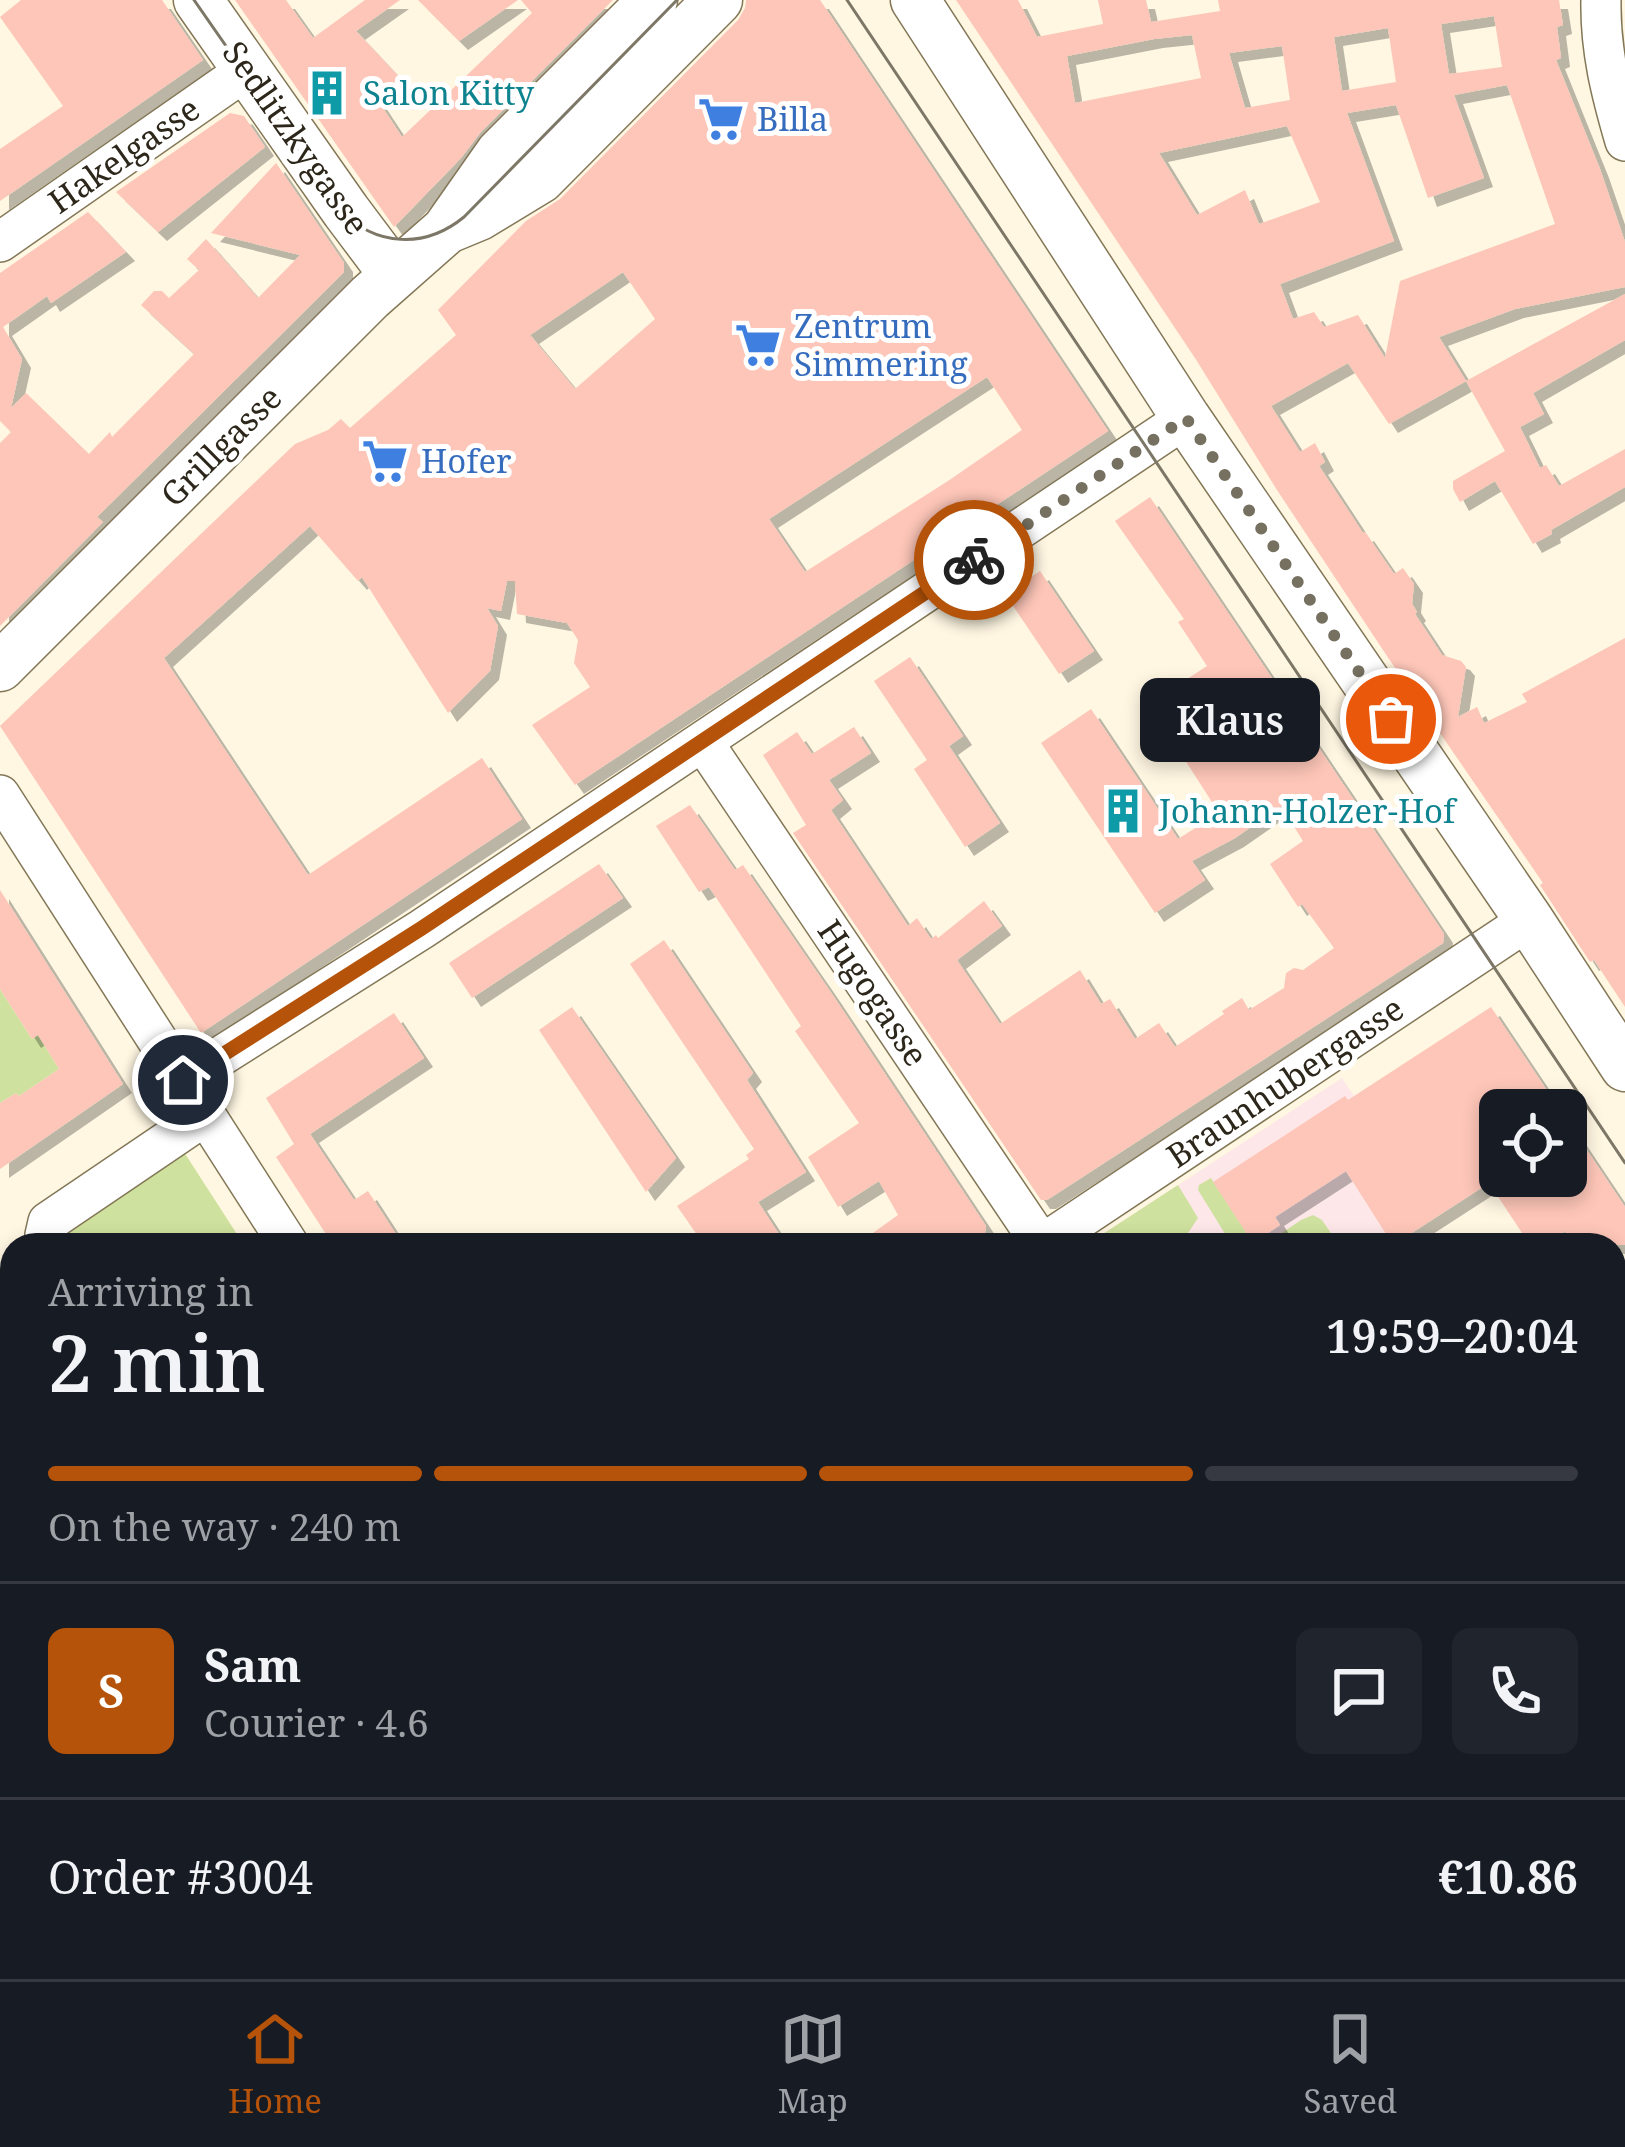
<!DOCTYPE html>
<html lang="en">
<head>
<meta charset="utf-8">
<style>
  :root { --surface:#171b24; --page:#20242c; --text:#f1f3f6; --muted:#9ea1a6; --line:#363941; --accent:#b45309 }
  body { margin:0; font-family:"Noto Serif",serif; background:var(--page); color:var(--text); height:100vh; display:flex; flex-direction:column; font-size:45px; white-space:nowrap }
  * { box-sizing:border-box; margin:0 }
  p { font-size:39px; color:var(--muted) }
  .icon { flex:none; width:66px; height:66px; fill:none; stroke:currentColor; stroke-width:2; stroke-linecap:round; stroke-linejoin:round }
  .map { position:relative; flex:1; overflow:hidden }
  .details { position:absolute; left:0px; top:1233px; width:1626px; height:747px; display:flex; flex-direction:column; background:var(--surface); border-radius:36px 36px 0 0; box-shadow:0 6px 18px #0003 }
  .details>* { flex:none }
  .fabs { position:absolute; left:1479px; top:1089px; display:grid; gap:24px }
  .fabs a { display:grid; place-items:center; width:108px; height:108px; border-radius:18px; background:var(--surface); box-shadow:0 6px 18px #0003; font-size:60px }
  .pin { position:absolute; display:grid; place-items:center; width:102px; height:102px; color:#fff; margin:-51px; border:6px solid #fff; border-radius:50%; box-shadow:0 3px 12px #0007 }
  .courier { position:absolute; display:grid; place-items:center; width:120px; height:120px; margin:-60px; border:9px solid #b45309; border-radius:50%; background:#fff; color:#222; box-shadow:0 3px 15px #0007 }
  .bubble { position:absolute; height:84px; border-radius:18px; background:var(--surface); box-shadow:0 6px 18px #0003; font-size:39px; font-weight:600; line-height:84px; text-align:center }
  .head em { font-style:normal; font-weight:600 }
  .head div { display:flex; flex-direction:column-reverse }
  .head { display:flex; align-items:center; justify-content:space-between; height:204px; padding:0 48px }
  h1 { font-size:78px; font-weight:600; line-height:90px }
  .bar { display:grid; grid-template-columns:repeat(4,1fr); gap:18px 12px; align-content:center; height:144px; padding:0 48px }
  .bar i { height:15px; border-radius:9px; background:var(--line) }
  .bar .on { background:var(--accent) }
  .bar p { grid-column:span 4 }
  .line { display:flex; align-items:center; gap:30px; padding:0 48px; border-top:3px solid var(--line) }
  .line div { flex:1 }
  .round { display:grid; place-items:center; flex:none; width:126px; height:126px; border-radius:18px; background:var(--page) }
  .tabs { display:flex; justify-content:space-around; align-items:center; height:168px; border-top:3px solid var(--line); background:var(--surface); font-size:33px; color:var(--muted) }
  .tabs a { display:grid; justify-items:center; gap:6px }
  .tabs .on { color:var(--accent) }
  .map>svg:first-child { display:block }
  .built { fill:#feeec3 }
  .education { fill:#fde7e8 }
  .green { fill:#cfe19e }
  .building { fill:#fdc6b8; fill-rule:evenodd; filter:url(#shadow) }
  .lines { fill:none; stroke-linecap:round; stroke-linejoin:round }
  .minor-casing { stroke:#837757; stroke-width:42 }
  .major-casing { stroke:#837757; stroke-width:51 }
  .minor { stroke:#fff; stroke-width:39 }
  .major { stroke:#fff; stroke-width:48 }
  .tram { stroke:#7d7767; stroke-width:3 }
  .rail { stroke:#7d7767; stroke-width:8; stroke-dasharray:21 21; stroke-linecap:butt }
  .done { stroke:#767060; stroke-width:12; stroke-dasharray:0 21.6 }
  .route { stroke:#b45309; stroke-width:15 }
  .labels { text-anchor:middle; stroke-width:10; stroke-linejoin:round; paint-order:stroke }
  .culture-label { font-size:33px; fill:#0d838f; stroke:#fff; text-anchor:start }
  .shop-label { font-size:33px; fill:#366cbe; stroke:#fff; text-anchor:start }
  .street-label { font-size:33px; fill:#2c271a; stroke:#fff }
</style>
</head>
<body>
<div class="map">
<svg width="1625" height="1979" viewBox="0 0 1625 1979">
  <defs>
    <filter id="shadow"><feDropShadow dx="9" dy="9" stdDeviation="0" flood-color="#0004"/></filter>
  </defs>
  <rect width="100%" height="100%" fill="#fff7e2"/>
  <path class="built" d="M 1625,1741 L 1625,1927 L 1614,1936 L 1614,1751 Z
    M 1382,1968 L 1578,1968 L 1566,1979 L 1370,1979 Z"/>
  <path class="education" d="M 1342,1078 L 1397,1161 L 1406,1236 L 1412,1245 L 1086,1245 Z"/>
  <path class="green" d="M 0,989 L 32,1039 L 38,1035 L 59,1069 L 19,1096 L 16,1093 L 0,1103 Z
    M 182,1149 L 244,1245 L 66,1245 L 65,1231 Z
    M 1211,1178 L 1253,1243 L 1232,1245 L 1198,1190 L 1199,1185 Z
    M 1178,1185 L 1198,1218 L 1180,1245 L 1086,1245 Z
    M 1313,1215 L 1322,1220 L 1339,1245 L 1264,1245 L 1301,1220 Z
    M 1625,1678 L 1625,1741 L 1614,1751 L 1614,1688 Z
    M 1625,1927 L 1625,1979 L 1566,1979 L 1578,1968 L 1614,1968 L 1614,1936 Z
    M 946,1968 L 1297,1968 L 1285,1979 L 937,1979 Z
    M 1309,1968 L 1382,1968 L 1370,1979 L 1297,1979 Z"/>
  <path class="building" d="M 21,0 L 162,0 L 203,60 L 0,201 L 0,149 L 63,106 L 0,17 Z
    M 235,0 L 286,0 L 313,38 L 365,0 L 400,0 L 356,31 L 403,81 L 377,99 L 402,137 L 532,13 L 521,0 L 613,0 L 480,133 L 461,158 L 394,227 Z
    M 418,0 L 518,0 L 459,41 Z
    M 746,0 L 820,0 L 1108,431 L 575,785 L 532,725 L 590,687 L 574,663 L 578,640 L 567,623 L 517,614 L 515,581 L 507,581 L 501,611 L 487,608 L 498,626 L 490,671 L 448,713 L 362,577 L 358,581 L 310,526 L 164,658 L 308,875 L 482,758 L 522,819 L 201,1033 L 0,726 L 295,444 L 328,430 L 341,419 L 350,428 L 456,335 L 438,310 L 526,221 L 560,199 L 738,20 L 745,8 ZM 623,272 L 655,319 L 575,389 L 530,335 ZM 987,377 L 1022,430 L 948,481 L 805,572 L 769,519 Z
    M 956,0 L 1018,0 L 1037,37 L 1103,24 L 1098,0 L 1146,0 L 1151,22 L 1220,11 L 1218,0 L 1559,0 L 1563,25 L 1557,27 L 1561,58 L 1556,60 L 1600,169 L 1625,242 L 1625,287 L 1515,309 L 1439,337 L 1466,381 L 1389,424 L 1348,363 L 1271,406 L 1300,452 L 1315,443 L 1325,462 L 1319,466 L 1363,533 L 1365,532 L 1394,574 L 1403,568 L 1414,584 L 1412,604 L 1417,612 L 1415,614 L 1442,655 L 1461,661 L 1466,667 L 1458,717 L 1477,707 L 1484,723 L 1527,702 L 1522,694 L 1625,638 L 1625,1007 L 1594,960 L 1590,962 L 1540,885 L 1543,883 L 1387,656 L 1277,490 L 1195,358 ZM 1494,16 L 1502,67 L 1449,74 L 1441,24 ZM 1388,28 L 1396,82 L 1342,91 L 1334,37 ZM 1192,35 L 1201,78 L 1075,103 L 1067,56 L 1154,39 ZM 1282,46 L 1290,100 L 1245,108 L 1229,53 ZM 1507,85 L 1555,224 L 1400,281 L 1385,358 L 1358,315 L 1324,327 L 1314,312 L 1293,319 L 1280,284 L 1394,241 L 1347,113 L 1396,105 L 1428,198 L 1484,178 L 1454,95 ZM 1287,126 L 1320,202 L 1259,224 L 1245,190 L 1197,215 L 1159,153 Z
    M 230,113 L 244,116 L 265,147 L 158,232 L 116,192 Z
    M 276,163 L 344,263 L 344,272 L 97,517 L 103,522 L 0,626 L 0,443 L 11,432 L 0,421 L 0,273 L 88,212 L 126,252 L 51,303 L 47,296 L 3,327 L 22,359 L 11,408 L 26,393 L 89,454 L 110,432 L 112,437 L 194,354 L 141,305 L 154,291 L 162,291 L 169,298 L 199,270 L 187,259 L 206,239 L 258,298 L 300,255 L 211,233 Z
    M 1625,294 L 1625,340 L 1533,393 L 1544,414 L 1520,427 L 1540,468 L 1546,465 L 1559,486 L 1625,449 L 1625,487 L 1551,530 L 1552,534 L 1533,544 L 1495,481 L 1460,502 L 1453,489 L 1453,481 L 1505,451 L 1466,381 Z
    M 1150,497 L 1444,934 L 1443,943 L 1047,1200 L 1041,1200 L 793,833 L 806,825 L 763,755 L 797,732 L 812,754 L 854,727 L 871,753 L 829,780 L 843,800 L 831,810 L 908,926 L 917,918 L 931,939 L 936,935 L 938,938 L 984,901 L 1002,926 L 957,960 L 1000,1024 L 1080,970 L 1101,1004 L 1110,999 L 1135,1039 L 1159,1023 L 1175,1047 L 1224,1014 L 1222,1011 L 1242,998 L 1249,1010 L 1284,988 L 1286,973 L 1294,968 L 1303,970 L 1334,948 L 1302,904 L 1298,907 L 1270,864 L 1303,841 L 1281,806 L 1235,838 L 1192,861 L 1205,880 L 1155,913 L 1041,743 L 1091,709 L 1178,839 L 1219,813 L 1149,704 L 1207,666 L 1178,622 L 1184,619 L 1115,521 Z
    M 1040,571 L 1094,651 L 1059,674 L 1005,594 Z
    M 910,657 L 963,736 L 949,746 L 1000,823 L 965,847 L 914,769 L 927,760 L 874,681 Z
    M 690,805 L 735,870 L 743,865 L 832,994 L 986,1226 L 984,1239 L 976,1245 L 856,1245 L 898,1215 L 879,1181 L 838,1207 L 808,1157 L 859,1123 L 795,1031 L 801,1026 L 709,887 L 699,892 L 656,826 Z
    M 599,864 L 623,898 L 472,998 L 449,963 Z
    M 0,890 L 123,1084 L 0,1169 L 0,1103 L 16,1093 L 19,1096 L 59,1069 L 38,1035 L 32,1039 L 0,989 Z
    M 664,940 L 753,1073 L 747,1080 L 806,1172 L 758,1202 L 786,1245 L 704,1245 L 677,1206 L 749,1159 L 746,1155 L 754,1149 L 630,964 Z
    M 572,1007 L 676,1158 L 646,1192 L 539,1030 Z
    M 1491,1007 L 1560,1110 L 1500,1110 L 1499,1176 L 1566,1176 L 1566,1119 L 1625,1207 L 1625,1245 L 1574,1245 L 1565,1231 L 1548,1245 L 1530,1245 L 1489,1183 L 1393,1245 L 1346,1171 L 1275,1217 L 1280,1225 L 1253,1243 L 1213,1182 L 1345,1096 L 1348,1100 Z
    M 394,1013 L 424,1058 L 310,1134 L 354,1200 L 368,1191 L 403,1245 L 333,1245 L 276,1157 L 294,1144 L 266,1098 Z"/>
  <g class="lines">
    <g class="minor-casing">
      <path id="minor" d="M 1601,0 C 1600,50 1611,93 1625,141
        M 0,242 L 248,69
        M 703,742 L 1042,1245
        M 0,795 L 289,1245
        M 183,1080 L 422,929 L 1186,418
        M 47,1245 L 45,1235 L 48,1222 L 206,1115
        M 1041,1245 L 1529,920
        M 0,1914 L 12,1906
        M 237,1968 L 244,1979
        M 737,1968 L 745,1979
        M 692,1979 L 709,1968"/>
    </g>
    <g class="major-casing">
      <path id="major" d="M 198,0 L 346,211 L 394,275
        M 915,0 L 1186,418 L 1529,920 L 1625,1067
        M 450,228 L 479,216 L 540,179 L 718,0
        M 0,667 L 370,297 L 446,230 L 500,153 L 653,0"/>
    </g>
    <use href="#minor" class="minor"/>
    <use href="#major" class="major"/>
    <path class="tram" d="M 194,0 L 340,210 C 376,247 425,249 464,217 L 677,0
      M 847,0 L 1625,1163"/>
    <path class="rail" d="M 1614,1776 L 1625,1766
      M 1614,1857 L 1625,1847
      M 1614,1890 L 1625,1880
      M 1614,1915 L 1625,1905
      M 1395,1979 L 1407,1968
      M 1475,1979 L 1487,1968
      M 1512,1979 L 1525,1968
      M 1541,1979 L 1554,1968"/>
  </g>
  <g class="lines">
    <path class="done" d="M 974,560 L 1186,418 L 1391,719"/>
    <path class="route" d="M 183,1080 L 422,928 L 974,560"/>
  </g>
  <defs>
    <g id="building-bare" transform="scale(3.6)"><path d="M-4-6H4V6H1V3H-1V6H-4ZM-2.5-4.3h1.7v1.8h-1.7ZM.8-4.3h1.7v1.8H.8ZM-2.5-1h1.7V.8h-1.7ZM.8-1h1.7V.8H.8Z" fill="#0f9aa8" stroke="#fff" stroke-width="2.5" paint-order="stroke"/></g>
    <g id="supermarket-bare" transform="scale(3.6)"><path d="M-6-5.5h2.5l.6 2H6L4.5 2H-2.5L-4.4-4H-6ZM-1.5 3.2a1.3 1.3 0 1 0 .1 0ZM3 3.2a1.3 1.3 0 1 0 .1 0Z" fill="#3f7fe0" stroke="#fff" stroke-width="2.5" paint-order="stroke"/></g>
  </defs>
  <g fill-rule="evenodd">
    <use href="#building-bare" x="327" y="93"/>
    <use href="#supermarket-bare" x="721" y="119"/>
    <use href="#supermarket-bare" x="758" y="345"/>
    <use href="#supermarket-bare" x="385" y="461"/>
    <use href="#building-bare" x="1123" y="811"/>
  </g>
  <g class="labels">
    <g class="culture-label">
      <text x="363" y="105">Salon Kitty</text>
      <text x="1159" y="823">Johann-Holzer-Hof</text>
    </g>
    <g class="shop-label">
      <text x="757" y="131">Billa</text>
      <text x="794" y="338">Zentrum<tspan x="794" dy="38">Simmering</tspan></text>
      <text x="421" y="473">Hofer</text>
    </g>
    <g class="street-label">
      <text transform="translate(296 138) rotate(55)" y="12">Sedlitzkygasse</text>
      <text transform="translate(124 155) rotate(-35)" y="12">Hakelgasse</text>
      <text transform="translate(221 446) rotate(-45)" y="12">Grillgasse</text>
      <text transform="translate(873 993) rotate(56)" y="12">Hugogasse</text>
      <text transform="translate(1285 1082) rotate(-34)" y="12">Braunhubergasse</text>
    </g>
  </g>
</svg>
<div class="fabs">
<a><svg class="icon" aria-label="locate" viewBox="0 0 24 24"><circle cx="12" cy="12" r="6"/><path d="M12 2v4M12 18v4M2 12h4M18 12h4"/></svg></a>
</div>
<div class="pin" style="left:1391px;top:719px;background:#ea580c"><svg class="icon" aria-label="bag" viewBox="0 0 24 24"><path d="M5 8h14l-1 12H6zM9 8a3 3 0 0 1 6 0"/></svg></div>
<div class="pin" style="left:183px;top:1080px;background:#1f2937"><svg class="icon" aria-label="home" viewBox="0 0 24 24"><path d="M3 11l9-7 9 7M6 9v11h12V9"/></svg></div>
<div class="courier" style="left:974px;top:560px"><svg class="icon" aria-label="bike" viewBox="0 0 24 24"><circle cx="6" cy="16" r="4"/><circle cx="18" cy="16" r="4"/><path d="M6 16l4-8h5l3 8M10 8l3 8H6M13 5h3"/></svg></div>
<div class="bubble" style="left:1140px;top:678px;width:180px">Klaus</div>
<section class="details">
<div class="head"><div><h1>2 min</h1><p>Arriving in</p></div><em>19:59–20:04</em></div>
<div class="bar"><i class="on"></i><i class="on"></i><i class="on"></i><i></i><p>On the way · 240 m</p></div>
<div class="line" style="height:216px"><b class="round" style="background:var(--accent);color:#fff">S</b><div><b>Sam</b><p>Courier · 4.6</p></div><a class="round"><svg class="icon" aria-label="chat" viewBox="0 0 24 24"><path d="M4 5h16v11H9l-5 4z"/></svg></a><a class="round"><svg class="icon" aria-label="phone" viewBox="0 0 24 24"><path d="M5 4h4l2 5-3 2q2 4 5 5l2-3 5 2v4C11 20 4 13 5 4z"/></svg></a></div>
<div class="line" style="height:156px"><div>Order #3004</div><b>€10.86</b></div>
</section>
</div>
<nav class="tabs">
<a class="on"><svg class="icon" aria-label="home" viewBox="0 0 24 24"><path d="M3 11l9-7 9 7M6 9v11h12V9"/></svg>Home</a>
<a><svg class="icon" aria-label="map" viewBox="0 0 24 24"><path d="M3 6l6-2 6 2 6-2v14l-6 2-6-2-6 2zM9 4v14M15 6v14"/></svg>Map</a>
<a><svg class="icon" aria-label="saved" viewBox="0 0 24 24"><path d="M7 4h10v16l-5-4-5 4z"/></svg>Saved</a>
</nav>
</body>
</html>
